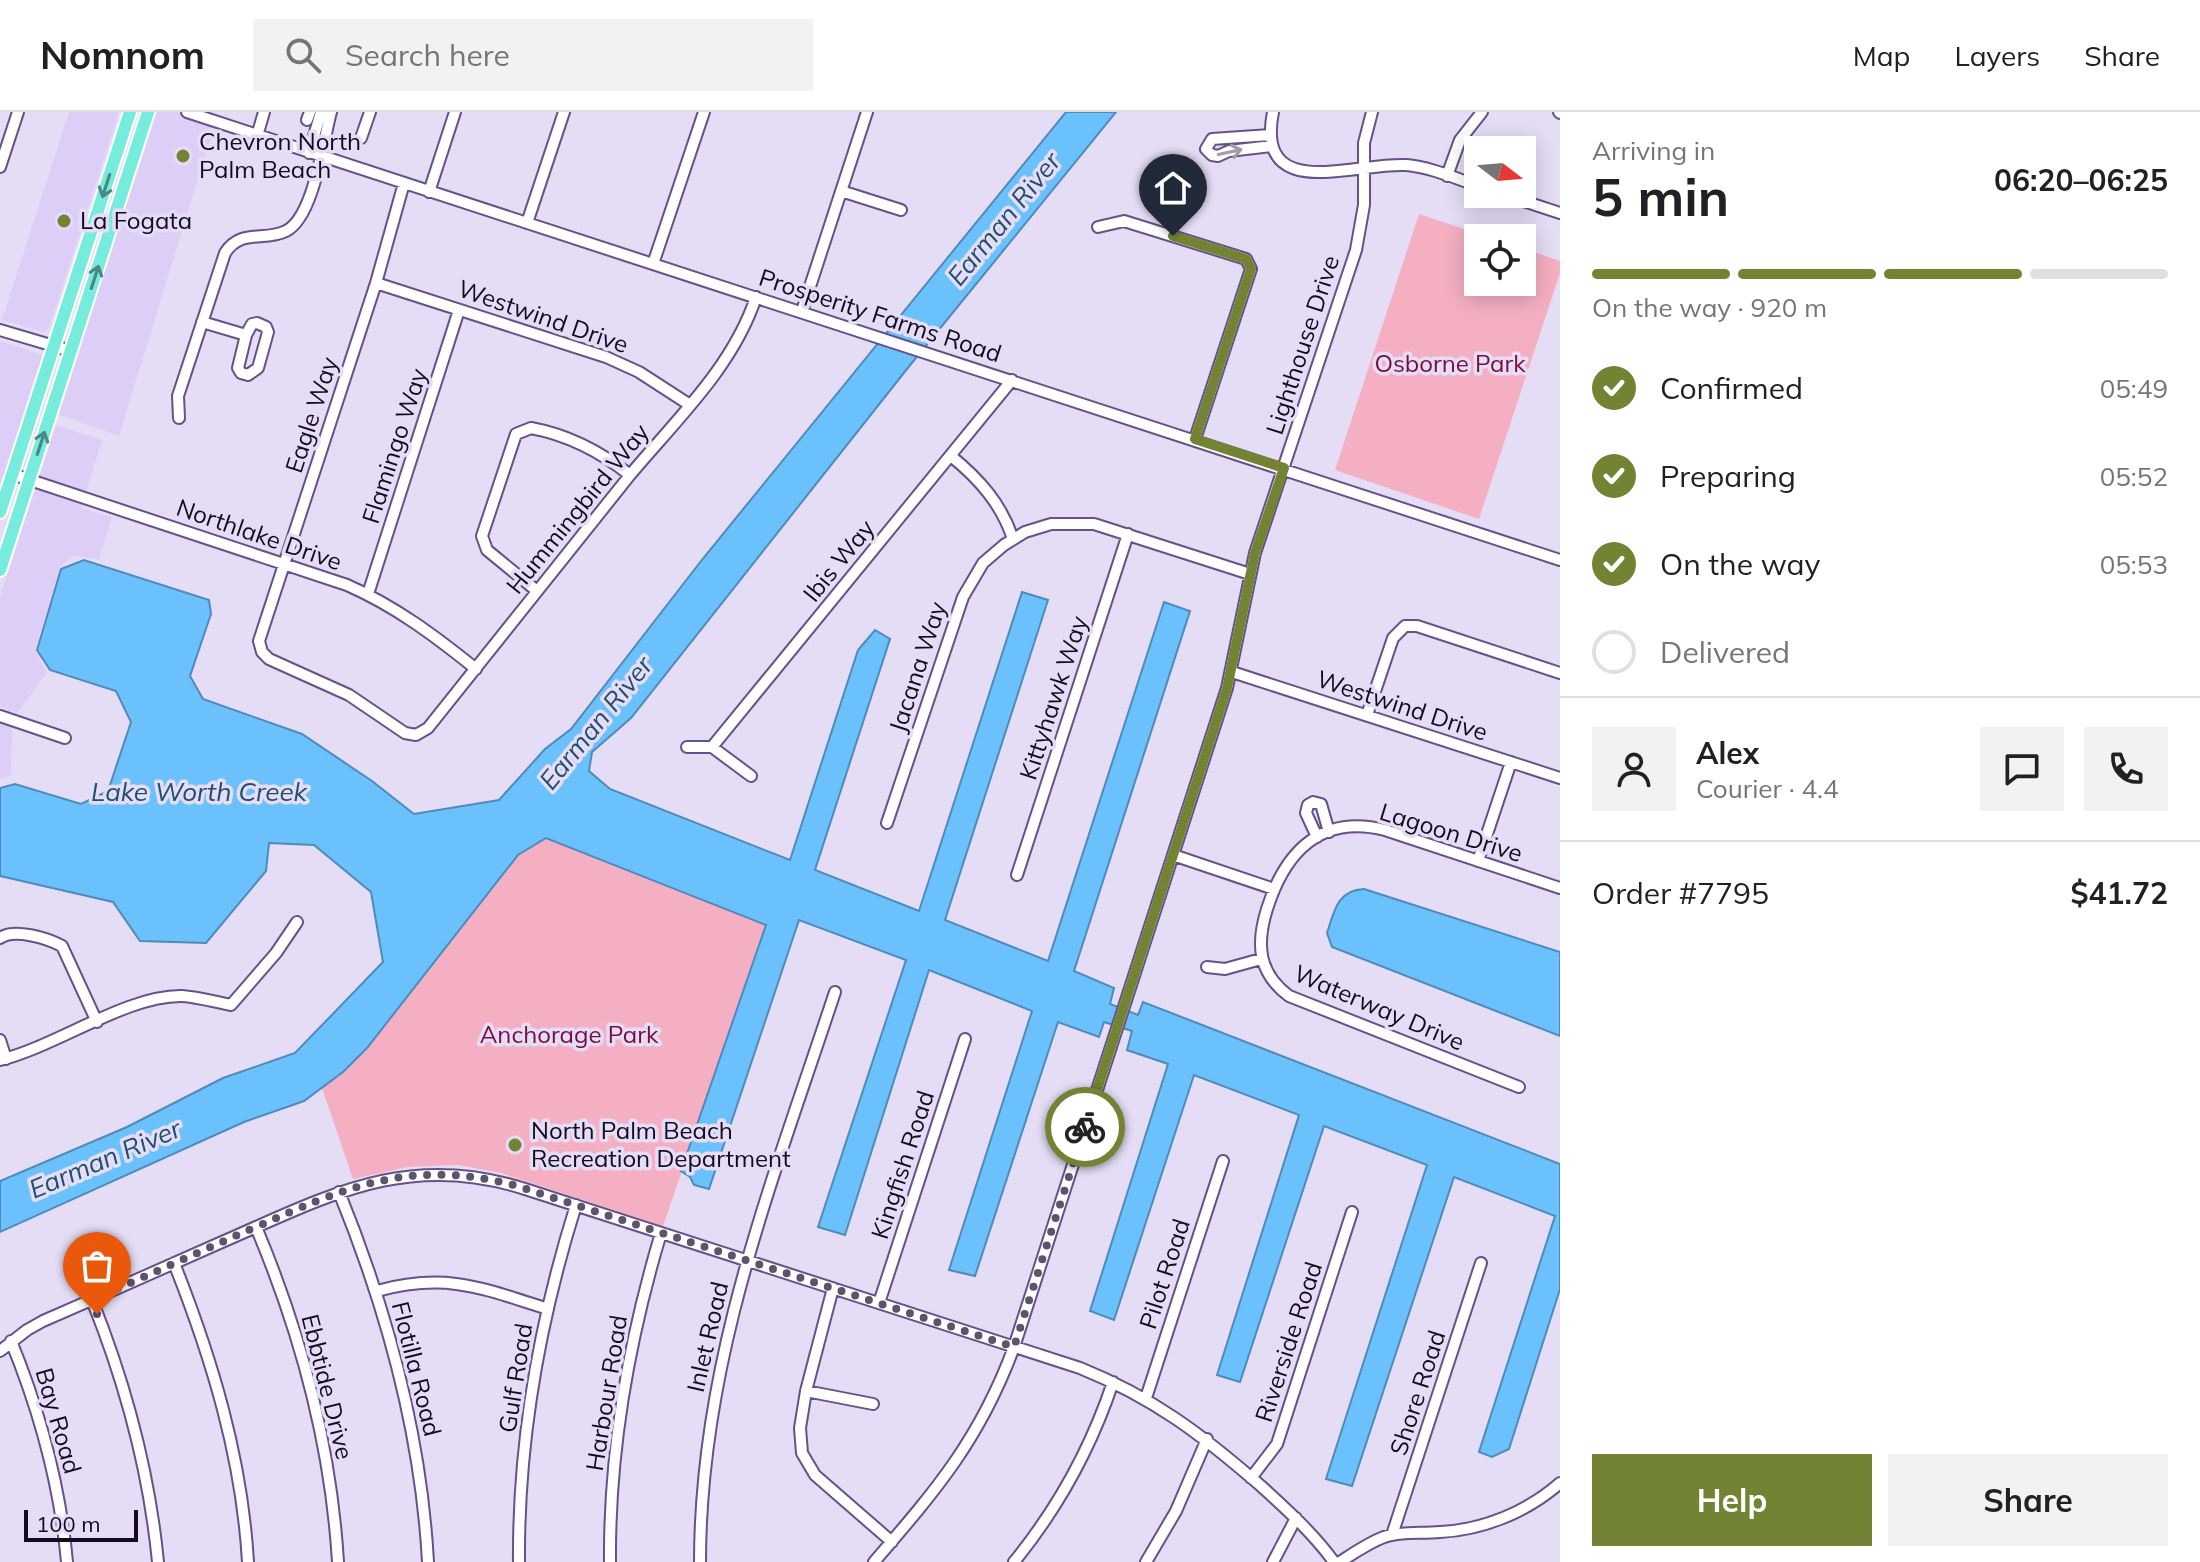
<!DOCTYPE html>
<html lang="en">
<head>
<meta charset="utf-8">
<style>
  :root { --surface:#fff; --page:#f2f2f2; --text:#202124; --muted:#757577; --line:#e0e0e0; --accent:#728434 }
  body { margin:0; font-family:Mulish,sans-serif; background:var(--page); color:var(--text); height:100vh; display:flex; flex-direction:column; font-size:30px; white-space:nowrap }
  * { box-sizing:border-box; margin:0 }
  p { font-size:26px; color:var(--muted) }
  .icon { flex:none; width:44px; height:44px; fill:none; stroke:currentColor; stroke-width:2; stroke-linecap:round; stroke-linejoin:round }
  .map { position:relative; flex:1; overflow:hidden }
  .drawer { display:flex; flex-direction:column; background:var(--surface); width:640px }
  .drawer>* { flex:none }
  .needle { width:52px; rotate:106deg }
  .buttons { position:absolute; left:1464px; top:24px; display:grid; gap:16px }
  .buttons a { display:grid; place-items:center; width:72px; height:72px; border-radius:0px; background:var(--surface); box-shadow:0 4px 20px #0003; font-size:40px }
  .scale { position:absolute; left:24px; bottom:20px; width:114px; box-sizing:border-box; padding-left:8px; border:4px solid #140b20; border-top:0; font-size:22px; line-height:28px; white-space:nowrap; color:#140b20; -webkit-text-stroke:6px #e5ddf6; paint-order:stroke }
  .pin { position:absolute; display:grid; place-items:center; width:68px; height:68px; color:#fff; margin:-82px -34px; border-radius:50% 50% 50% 0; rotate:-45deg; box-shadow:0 0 8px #0007 }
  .pin .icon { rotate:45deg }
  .courier { position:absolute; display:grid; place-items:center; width:80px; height:80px; margin:-40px; border:6px solid #728434; border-radius:50%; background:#fff; color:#222; box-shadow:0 2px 10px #0007 }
  .summary em { font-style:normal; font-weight:700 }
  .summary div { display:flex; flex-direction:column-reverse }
  .summary { display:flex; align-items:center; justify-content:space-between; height:136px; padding:0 32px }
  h1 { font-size:52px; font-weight:700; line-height:60px }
  .bar { display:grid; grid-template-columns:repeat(4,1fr); gap:12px 8px; align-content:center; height:96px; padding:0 32px }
  .bar i { height:10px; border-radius:6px; background:var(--line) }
  .bar .current { background:var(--accent) }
  .bar p { grid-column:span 4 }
  .line { display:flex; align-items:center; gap:20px; padding:0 32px; border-top:2px solid var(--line) }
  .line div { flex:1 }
  .round { display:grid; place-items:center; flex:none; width:84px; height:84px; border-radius:0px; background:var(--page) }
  ol { padding:0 32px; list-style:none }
  li { display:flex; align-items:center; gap:24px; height:88px }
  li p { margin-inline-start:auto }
  li .icon { padding:8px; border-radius:50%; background:var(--accent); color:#fff; stroke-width:4 }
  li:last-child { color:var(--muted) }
  li i { width:44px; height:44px; border:4px solid var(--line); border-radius:50% }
  .button { display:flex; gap:16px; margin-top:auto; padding:16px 32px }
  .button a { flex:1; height:92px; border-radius:0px; background:var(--accent); color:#fff; font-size:32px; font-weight:700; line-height:92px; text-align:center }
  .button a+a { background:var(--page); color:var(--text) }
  header { display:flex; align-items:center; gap:48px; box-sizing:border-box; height:112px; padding:0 40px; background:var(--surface); border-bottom:2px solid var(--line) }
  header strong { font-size:38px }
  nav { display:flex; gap:44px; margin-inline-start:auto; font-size:28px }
  .search { width:560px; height:72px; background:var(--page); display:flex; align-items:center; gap:20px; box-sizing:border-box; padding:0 28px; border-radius:0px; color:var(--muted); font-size:30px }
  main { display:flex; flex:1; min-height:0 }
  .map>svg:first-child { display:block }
  .built { fill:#dccef7 }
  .green { fill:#f5afc3 }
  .water { fill:#6ac1fc; stroke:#508aba; stroke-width:2 }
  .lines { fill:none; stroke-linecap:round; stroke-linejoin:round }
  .minor-casing { stroke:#665188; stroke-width:14 }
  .major-casing { stroke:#fff; stroke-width:16 }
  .minor { stroke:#fff; stroke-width:10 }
  .major { stroke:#77ecdc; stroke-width:12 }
  .oneway { stroke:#a19da6 }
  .oneway2 { stroke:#4a8787 }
  .done { stroke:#5d546b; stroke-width:8; stroke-dasharray:0 14.4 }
  .route { stroke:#728434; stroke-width:10 }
  .poi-dot { fill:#728434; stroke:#e5ddf6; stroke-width:3 }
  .labels { text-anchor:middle; stroke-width:7; stroke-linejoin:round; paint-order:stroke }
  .poi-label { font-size:24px; fill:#140b20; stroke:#e5ddf6; text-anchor:start }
  .street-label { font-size:24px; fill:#140b20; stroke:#e5ddf6 }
  .park-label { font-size:24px; fill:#790d3f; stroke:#e5ddf6 }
  .water-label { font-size:26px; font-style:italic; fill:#214f6e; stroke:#e5ddf6 }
</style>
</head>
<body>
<header>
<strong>Nomnom</strong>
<div class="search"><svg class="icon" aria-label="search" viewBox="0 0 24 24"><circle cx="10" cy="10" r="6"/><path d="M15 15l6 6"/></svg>Search here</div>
<nav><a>Map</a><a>Layers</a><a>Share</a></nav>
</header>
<main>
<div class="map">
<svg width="1560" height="1450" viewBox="0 0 1560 1450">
  <rect width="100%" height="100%" fill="#e5ddf6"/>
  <path class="built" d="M 69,0 L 119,0 L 49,216 L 43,220 L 2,208 Z
    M 157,0 L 211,0 L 211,25 L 119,324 L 57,302 Z
    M 0,229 L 43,243 L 0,377 Z
    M 56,313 L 102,328 L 81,396 L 112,405 L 99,448 L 73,443 L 60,455 L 35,538 L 47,561 L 17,601 L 0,595 L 0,485 Z
    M 0,608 L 12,612 L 11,664 L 0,667 Z"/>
  <path class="green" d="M 1419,102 L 1491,126 L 1478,126 L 1478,170 L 1522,170 L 1522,136 L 1560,149 L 1560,161 L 1479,407 L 1335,358 Z
    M 545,726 L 767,813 L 663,1114 L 501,1061 L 458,1053 L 408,1055 L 353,1067 L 322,976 L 343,960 L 518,743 Z"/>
  <path class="water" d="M 1066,0 L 1116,0 L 907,257 L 631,606 L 592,640 L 589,659 L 610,677 L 790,748 L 858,538 L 875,518 L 890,527 L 815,758 L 919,799 L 1022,480 L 1048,488 L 945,808 L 1048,849 L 1164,490 L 1190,499 L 1074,859 L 1114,876 L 1110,892 L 1138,903 L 1143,890 L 1560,1052 L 1560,1177 L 1509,1337 L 1492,1345 L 1479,1340 L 1555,1104 L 1454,1065 L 1352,1374 L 1326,1367 L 1427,1053 L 1324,1014 L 1240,1270 L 1217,1263 L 1299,1003 L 1194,963 L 1114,1208 L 1090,1199 L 1168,952 L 1127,938 L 1132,919 L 1104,910 L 1099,925 L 1058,910 L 975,1164 L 949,1158 L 1032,899 L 929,858 L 845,1123 L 818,1115 L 906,848 L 799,808 L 709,1077 L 694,1073 L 690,1065 L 681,1059 L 766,813 L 546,726 L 518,743 L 367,936 L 343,960 L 304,989 L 244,1010 L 0,1120 L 0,1069 L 127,1015 L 223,966 L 295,941 L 383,850 L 371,780 L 314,733 L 269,731 L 266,759 L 206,831 L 140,829 L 113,790 L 0,764 L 0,676 L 15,672 L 81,692 L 108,679 L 131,610 L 116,579 L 50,558 L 37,538 L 61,457 L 84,448 L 209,488 L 211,502 L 190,564 L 203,587 L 302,622 L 372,669 L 414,702 L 499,688 L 545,637 L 571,617 L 701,449 Z
    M 1364,777 L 1560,840 L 1560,924 L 1332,835 L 1327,821 C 1334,800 1337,778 1364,777 Z"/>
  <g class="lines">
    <g class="minor-casing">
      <path id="minor" d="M 187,0 L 1560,448
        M 1273,0 C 1255,92 1355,50 1406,53 C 1430,55 1455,66 1478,74
        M 1559,0 L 1560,1
        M 307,8 L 310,0
        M 1270,23 L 1212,27 L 1206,37 L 1212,43 L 1218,44 L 1229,39 L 1272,34
        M 257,24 L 264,0
        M 361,26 L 370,0
        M 309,41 L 321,0
        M 0,55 L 18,0
        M 1447,64 L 1460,28 L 1482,0
        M 404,71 L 376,171 L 259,529 L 262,540 L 269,547 L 349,583 L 405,621 L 416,623 L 428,616 C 496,532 562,447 630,363 C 676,308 733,255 756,185
        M 841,79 L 901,98
        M 429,80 L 455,0
        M 1502,82 L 1560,101
        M 527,111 L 564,0
        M 1098,115 L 1124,109 L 1246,147 L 1251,157 L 1195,327
        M 653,152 L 704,0
        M 376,171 L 606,245 L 639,260 L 690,293
        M 802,199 L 867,0
        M 202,210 L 246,223 L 238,256 L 241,261 L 248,263 L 258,256 L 268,220 L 266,215 L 257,211 L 252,212 L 246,223
        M 0,218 L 71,239
        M 179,306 L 178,284 L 225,141 C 241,116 264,130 286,119 C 314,105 323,29 331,0
        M 951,344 C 979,367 1001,391 1013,427
        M 12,362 L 347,473 C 395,494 435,524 476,557
        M 537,479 L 487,438 L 482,424 L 516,322 L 531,316 C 569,323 601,340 630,363
        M 368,482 L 459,198
        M 1232,560 L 1560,666
        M 1367,603 L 1393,526 L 1405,514 L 1417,514 L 1560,561
        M 0,604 L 65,626
        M 687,635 L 712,635 L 1012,268
        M 712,635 L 751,664
        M 887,711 L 963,485 L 983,451 L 1004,433 L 1025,420 L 1051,412 L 1094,412 L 1250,462
        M 1317,725 L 1306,701 L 1308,693 L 1313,690 L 1321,692 L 1329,720
        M 1173,743 L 1274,777
        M 1478,749 L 1511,650
        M 1017,763 L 1128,422
        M 0,826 C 14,816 47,826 62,834 L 97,910
        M 1207,855 L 1225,857 L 1261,847
        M 0,928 L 6,947
        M 0,948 C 57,934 127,883 182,884 C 198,885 215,890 231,893 L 276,841 L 297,810
        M 1519,975 L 1289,884 C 1258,861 1256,832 1267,797 C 1285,740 1321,702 1385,718 L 1560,776
        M 339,1080 C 387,1198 421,1321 428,1450
        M 256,1115 C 301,1222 331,1334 338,1450
        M 174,1151 C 212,1247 242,1346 248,1450
        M 833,1176 L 806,1279 L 800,1316 L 802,1341 L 815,1363 L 892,1430
        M 377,1179 C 446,1160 482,1176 548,1197
        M 92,1188 C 126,1273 149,1358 158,1450
        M 879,1191 L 965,927
        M 11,1229 C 40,1300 60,1373 67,1450
        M 0,1239 L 27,1218 L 43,1209 C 103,1183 163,1156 222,1130 C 328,1084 407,1039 525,1077 L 1080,1256 C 1154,1286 1201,1322 1261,1374 C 1287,1398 1313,1421 1334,1450
        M 806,1279 L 873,1292
        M 1146,1286 L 1223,1049
        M 1251,1366 L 1277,1332 L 1352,1100
        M 1392,1423 L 1481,1151
        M 519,1450 C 518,1329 540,1208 576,1093
        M 610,1450 C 609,1338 629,1228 661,1121
        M 700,1450 C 700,1249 773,1068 835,880
        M 874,1450 C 937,1377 980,1327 1014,1235 L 1227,576 L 1255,441 L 1356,138 L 1364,93 L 1364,31 L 1372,0
        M 1014,1450 C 1058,1396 1091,1336 1113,1270
        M 1146,1450 L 1176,1399 L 1207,1327
        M 1273,1450 L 1296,1406
        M 1340,1450 C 1354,1441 1368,1431 1384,1425 C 1402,1419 1421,1422 1440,1420 C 1483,1418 1527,1400 1560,1371"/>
    </g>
    <g class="major-casing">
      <path id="major" d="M 0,400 L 130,0
        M 0,458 L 148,0"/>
    </g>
    <use href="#minor" class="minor"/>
    <use href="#major" class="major"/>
  </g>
  <defs><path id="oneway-shaft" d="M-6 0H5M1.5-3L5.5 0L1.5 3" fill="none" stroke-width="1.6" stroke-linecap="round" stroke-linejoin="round" transform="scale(2)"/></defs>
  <use class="oneway" href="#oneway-shaft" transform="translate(1230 40) rotate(-12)"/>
  <g class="oneway2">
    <use href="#oneway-shaft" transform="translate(106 74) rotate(108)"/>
    <use href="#oneway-shaft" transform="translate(95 165) rotate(-72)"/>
    <use href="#oneway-shaft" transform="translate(41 331) rotate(-72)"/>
  </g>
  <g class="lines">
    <path class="done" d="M 97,1202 L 92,1188 C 144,1165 197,1141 249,1118 C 345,1076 407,1046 514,1073 L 1014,1235 L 1085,1015"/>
    <path class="route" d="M 1085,1015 L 1227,576 L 1255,441 L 1284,356 L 1195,327 L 1251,157 L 1246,147 L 1173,124"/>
  </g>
  <g class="poi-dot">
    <circle cx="183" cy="44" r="8"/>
    <circle cx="64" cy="109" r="8"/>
    <circle cx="515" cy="1033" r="8"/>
  </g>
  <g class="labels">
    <g class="poi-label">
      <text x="199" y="38">Chevron North<tspan x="199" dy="28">Palm Beach</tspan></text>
      <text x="80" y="117">La Fogata</text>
      <text x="531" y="1027">North Palm Beach<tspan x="531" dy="28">Recreation Department</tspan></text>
    </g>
    <g class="street-label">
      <text transform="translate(880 204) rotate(18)" y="8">Prosperity Farms Road</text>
      <text transform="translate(543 205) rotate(19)" y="8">Westwind Drive</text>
      <text transform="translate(1303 233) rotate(-72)" y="8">Lighthouse Drive</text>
      <text transform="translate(312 303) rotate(-72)" y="8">Eagle Way</text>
      <text transform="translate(395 334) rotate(-72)" y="8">Flamingo Way</text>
      <text transform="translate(578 397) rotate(-51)" y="8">Hummingbird Way</text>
      <text transform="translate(259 423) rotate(19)" y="8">Northlake Drive</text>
      <text transform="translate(839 449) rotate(-51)" y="8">Ibis Way</text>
      <text transform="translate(918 555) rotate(-72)" y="8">Jacana Way</text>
      <text transform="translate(1054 586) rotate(-72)" y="8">Kittyhawk Way</text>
      <text transform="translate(1402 594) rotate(18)" y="8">Westwind Drive</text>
      <text transform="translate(1451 721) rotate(17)" y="8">Lagoon Drive</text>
      <text transform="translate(1379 896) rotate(23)" y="8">Waterway Drive</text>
      <text transform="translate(903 1053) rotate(-72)" y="8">Kingfish Road</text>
      <text transform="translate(1165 1162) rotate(-72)" y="8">Pilot Road</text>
      <text transform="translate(708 1225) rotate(-77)" y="8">Inlet Road</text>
      <text transform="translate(1289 1230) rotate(-72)" y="8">Riverside Road</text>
      <text transform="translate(416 1257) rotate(76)" y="8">Flotilla Road</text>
      <text transform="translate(516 1266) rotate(-81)" y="8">Gulf Road</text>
      <text transform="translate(327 1275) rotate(76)" y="8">Ebbtide Drive</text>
      <text transform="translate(607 1281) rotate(-81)" y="8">Harbour Road</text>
      <text transform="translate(1418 1281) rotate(-72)" y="8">Shore Road</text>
      <text transform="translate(58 1309) rotate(74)" y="8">Bay Road</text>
    </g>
    <g class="park-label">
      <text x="1450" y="260">Osborne Park</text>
      <text x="569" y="931">Anchorage Park</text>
    </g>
    <g class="water-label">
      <text transform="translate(1004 107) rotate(-51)" y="9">Earman River</text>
      <text transform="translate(596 611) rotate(-51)" y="9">Earman River</text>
      <text x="199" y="689">Lake Worth Creek</text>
      <text transform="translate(105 1047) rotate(-23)" y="9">Earman River</text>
    </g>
  </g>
</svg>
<div class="buttons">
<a><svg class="needle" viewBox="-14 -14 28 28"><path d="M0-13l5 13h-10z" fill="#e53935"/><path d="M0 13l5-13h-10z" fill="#757577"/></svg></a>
<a><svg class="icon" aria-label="locate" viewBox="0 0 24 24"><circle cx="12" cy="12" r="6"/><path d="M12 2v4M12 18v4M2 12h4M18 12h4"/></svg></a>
</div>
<div class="scale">100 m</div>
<div class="pin" style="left:97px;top:1202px;background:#ea580c"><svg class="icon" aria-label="bag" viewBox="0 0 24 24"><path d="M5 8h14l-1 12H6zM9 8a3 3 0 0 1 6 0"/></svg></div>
<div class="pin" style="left:1173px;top:124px;background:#1f2937"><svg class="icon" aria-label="home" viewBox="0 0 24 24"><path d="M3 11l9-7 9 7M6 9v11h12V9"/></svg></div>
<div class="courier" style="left:1085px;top:1015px"><svg class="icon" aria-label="bike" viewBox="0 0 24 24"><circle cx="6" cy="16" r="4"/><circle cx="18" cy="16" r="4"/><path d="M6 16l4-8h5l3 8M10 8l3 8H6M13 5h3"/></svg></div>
</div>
<section class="drawer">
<div class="summary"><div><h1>5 min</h1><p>Arriving in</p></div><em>06:20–06:25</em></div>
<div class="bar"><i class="current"></i><i class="current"></i><i class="current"></i><i></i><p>On the way · 920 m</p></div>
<ol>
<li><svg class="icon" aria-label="check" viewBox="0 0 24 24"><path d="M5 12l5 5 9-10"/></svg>Confirmed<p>05:49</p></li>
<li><svg class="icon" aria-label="check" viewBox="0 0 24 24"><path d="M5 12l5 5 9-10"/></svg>Preparing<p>05:52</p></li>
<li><svg class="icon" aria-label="check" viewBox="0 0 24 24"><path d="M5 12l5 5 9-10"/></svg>On the way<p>05:53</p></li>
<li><i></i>Delivered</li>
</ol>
<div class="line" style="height:144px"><a class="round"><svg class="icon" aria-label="person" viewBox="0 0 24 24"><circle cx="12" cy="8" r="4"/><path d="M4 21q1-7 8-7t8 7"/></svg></a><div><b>Alex</b><p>Courier · 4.4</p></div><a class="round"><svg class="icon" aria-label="chat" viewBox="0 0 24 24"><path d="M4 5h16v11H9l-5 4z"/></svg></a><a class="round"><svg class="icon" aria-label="phone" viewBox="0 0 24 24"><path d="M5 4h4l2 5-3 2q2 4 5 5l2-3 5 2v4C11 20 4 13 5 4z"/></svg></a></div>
<div class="line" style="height:104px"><div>Order #7795</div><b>$41.72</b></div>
<div class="button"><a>Help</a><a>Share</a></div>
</section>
</main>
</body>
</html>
